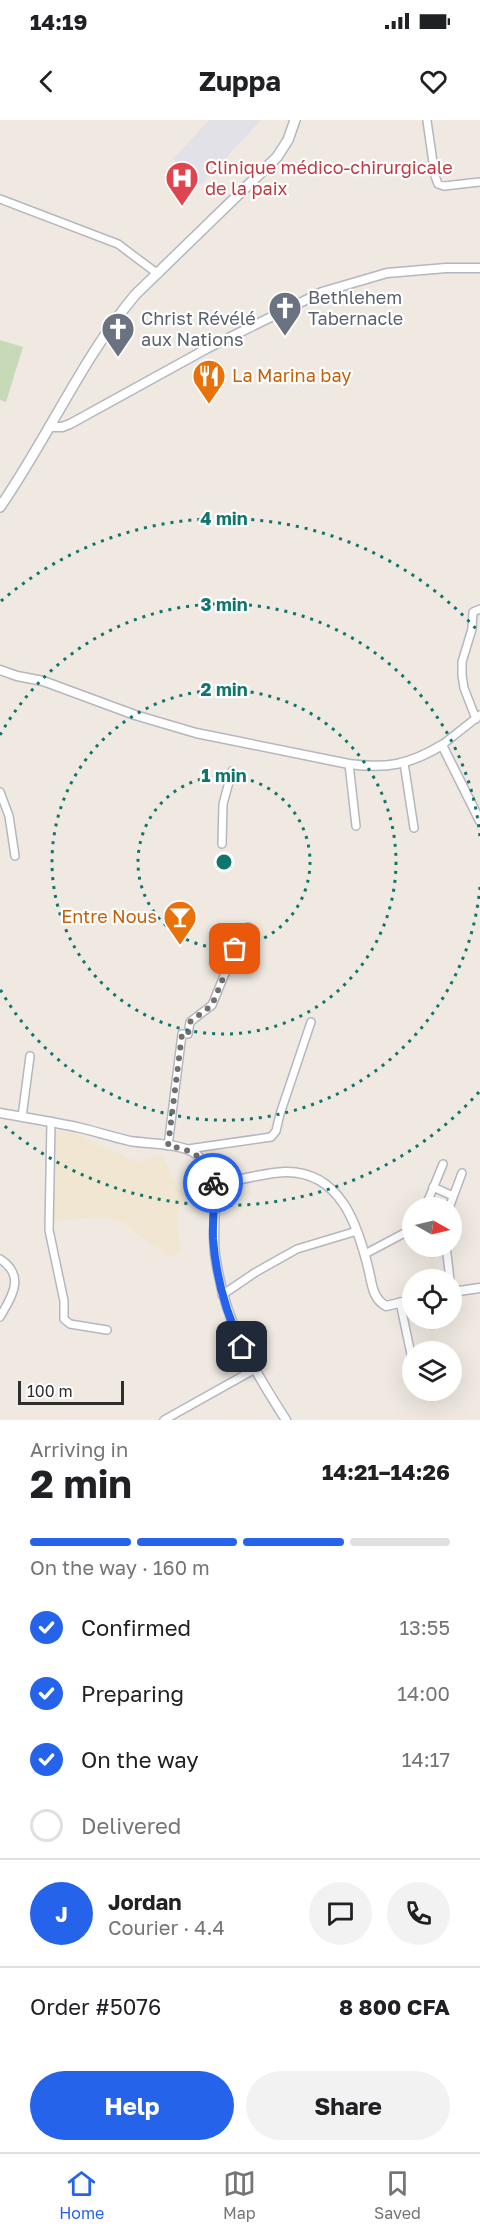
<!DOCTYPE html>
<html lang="en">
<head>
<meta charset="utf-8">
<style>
  :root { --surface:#fff; --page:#f2f2f2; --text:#202124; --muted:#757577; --line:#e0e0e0; --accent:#2563eb }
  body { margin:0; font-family:"Golos Text",sans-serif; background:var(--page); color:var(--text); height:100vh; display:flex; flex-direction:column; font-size:22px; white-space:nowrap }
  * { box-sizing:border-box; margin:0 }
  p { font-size:20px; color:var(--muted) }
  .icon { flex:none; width:33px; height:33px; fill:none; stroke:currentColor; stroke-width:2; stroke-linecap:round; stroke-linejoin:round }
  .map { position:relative; height:1300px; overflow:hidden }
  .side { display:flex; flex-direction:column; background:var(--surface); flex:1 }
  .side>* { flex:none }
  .needle { width:39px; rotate:98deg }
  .controls { position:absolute; left:402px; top:1077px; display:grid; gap:12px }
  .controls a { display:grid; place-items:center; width:60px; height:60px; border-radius:50%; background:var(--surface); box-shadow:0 6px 24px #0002; font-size:30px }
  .scale { position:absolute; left:18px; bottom:15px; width:106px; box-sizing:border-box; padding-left:6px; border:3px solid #2e2e2e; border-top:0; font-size:16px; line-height:21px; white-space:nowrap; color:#2e2e2e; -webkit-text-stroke:4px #fff; paint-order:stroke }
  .pin { position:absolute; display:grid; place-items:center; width:51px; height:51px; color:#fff; margin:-26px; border-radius:12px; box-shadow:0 3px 9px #0006 }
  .courier { position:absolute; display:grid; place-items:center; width:60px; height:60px; margin:-30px; border:4px solid #2563eb; border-radius:50%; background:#fff; color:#222; box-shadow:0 2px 8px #0007 }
  .summary em { font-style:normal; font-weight:700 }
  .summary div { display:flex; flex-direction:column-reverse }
  .summary { display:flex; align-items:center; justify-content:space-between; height:102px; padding:0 30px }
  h1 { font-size:39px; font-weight:700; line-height:45px }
  .bar { display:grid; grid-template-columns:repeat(4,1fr); gap:9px 6px; align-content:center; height:72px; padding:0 30px }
  .bar i { height:8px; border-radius:4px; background:var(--line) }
  .bar .current { background:var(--accent) }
  .bar p { grid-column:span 4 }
  .line { display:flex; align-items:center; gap:15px; padding:0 30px; border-top:2px solid var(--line) }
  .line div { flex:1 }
  .round { display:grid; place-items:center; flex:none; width:63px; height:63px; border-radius:32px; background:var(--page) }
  ol { padding:0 30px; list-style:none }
  li { display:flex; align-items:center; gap:18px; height:66px }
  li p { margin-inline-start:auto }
  li .icon { padding:6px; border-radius:50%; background:var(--accent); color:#fff; stroke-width:4 }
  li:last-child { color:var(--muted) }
  li i { width:33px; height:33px; border:3px solid var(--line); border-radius:50% }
  .primary-button { display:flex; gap:12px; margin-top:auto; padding:12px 30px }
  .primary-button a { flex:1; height:69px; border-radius:36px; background:var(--accent); color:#fff; font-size:24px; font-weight:700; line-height:69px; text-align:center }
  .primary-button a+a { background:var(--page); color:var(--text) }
  .status { display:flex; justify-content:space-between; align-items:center; height:42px; padding:0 30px; background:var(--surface); direction:ltr }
  .status svg { height:16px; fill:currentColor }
  header { display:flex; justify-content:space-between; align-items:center; height:78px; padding:0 30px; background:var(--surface); font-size:27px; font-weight:700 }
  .dock { display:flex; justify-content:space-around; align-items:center; height:84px; border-top:2px solid var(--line); background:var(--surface); font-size:16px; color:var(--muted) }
  .dock a { display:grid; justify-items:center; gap:3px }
  .dock .current { color:var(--accent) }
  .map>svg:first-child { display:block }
  .industrial { fill:#e3e1e8 }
  .education { fill:#f0e6d1 }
  .cemetery { fill:#c8d9b8 }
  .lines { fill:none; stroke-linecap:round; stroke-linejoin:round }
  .minor-casing { stroke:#b4b7c1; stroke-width:10 }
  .tertiary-casing { stroke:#b4b7c1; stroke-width:11 }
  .secondary-casing { stroke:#b4b7c1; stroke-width:12 }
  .minor { stroke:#fff; stroke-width:7 }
  .tertiary { stroke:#fff; stroke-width:8 }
  .secondary { stroke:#fff; stroke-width:9 }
  .done { stroke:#726f6d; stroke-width:6; stroke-dasharray:0 10.8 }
  .route { stroke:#2563eb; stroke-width:8 }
  .ring { fill:none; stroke:#0f766e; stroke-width:3; stroke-dasharray:3 6 }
  .labels { text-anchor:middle; stroke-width:4.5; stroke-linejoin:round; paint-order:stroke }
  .health-label { font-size:18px; fill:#be3a42; stroke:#fff; text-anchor:start }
  .worship-label { font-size:18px; fill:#5b616d; stroke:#fff; text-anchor:start }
  .food-label { font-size:18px; fill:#c56008; stroke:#fff; text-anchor:start }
  .centre { fill:#0f766e; stroke:#fff; stroke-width:3 }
  .ring-label { font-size:18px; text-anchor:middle; font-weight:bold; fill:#0f766e; stroke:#fff; stroke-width:4.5; stroke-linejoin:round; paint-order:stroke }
</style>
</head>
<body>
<div class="status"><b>14:19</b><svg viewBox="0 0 49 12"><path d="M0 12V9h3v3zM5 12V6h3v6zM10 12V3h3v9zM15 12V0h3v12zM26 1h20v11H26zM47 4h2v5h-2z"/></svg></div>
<header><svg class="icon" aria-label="back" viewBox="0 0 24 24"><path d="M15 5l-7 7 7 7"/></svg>Zuppa<svg class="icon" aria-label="heart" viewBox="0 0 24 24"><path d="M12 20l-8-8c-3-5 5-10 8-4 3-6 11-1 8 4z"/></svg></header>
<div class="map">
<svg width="480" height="1300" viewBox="0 0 480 1300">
  <rect width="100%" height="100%" fill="#efe9e1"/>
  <path class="industrial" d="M 209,0 L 261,0 L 201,65 L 173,39 Z"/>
  <path class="education" d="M 53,1011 L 71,1011 L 137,1042 L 161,1034 L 183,1076 L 177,1097 L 181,1132 L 170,1137 L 132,1111 L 125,1103 L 103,1097 L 52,1101 Z"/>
  <path class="cemetery" d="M 0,220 L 23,227 L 6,282 L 0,280 Z"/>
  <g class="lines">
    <g class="minor-casing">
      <path id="minor" d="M 427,1 L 435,56 L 438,64 L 444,66 L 480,62
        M 0,79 L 118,124 L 158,154
        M 476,599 L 464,568 L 462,555 L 462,542 L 472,509 L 473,492 L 480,489
        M 442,625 L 480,595
        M 404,643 L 414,708
        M 349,644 L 356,706
        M 0,672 L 9,696 L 15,736
        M 222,724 L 223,684 L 232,651
        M 22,997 L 30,936
        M 51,1002 L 49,1110 L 64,1181 L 64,1199 L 70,1204 L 107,1210
        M 168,1026 L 182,914 L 188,914 L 190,902 L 212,885 L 235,829 L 241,825 L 248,807
        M 188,1029 L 271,1017 L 276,1011 L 280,994 L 311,902
        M 433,1067 L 453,1076
        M 425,1088 L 443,1044
        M 449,1088 L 462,1053
        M 446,1126 L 450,1160
        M 365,1134 L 412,1109
        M 0,1139 C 26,1156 12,1176 0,1197
        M 222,1175 L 256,1152 L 297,1129 L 357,1111
        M 400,1182 L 412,1239
        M 164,1300 L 255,1249"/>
    </g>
    <g class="tertiary-casing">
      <path id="tertiary" d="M 49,307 L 62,307 L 70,304 L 208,228 L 322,172 L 387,153 L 446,148 L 480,148
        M 0,550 L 17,556 L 43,561 L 135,595 L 196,613 L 349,644 C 386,649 409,645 442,625 L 480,701
        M 0,993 C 27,998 54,1002 81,1008 C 97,1012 113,1017 130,1021 C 148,1024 182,1023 196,1034 C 224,1057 211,1103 215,1134 C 224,1201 250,1244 286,1300
        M 213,1065 C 236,1061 262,1053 285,1052 C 341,1051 358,1106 369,1151 C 372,1165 373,1179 386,1186 L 412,1180
        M 452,1172 L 480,1168"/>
    </g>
    <g class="secondary-casing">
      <path id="secondary" d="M 0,387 C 48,318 81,240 135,175 L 277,37 L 288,20 L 295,0"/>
    </g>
    <use href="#minor" class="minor"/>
    <use href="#tertiary" class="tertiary"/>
    <use href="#secondary" class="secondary"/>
  </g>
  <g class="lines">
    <path class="done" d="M 213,1063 C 203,1037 196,1030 168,1026 L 182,914 L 188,914 L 190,902 L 212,885 L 235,829"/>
    <path class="route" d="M 213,1063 C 216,1081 212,1101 213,1119 C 216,1157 226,1193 242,1227"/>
  </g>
  <g class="ring">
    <circle cx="224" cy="742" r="86"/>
    <circle cx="224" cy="742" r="172"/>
    <path d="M480 767A257 257 0 0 1 0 869M0 615A257 257 0 0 1 480 717"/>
    <path d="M479 972A343 343 0 0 1 1 1003M1 481A343 343 0 0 1 479 512"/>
  </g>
  <defs>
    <g id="hospital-pin" transform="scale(1.725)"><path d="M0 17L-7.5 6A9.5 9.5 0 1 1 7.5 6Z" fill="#e0444e" stroke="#fff"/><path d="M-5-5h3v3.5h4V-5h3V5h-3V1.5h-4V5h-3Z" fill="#fff"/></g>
    <g id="church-pin" transform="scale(1.725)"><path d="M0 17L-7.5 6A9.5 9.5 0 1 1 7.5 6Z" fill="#6b7280" stroke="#fff"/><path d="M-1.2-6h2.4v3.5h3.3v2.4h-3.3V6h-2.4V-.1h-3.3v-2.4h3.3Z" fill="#fff"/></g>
    <g id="restaurant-pin" transform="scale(1.725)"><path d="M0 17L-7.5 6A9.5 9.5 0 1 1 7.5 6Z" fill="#e8710a" stroke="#fff"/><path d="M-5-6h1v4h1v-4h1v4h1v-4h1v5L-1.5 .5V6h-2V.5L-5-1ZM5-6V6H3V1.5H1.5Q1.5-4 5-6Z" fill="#fff"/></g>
    <g id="bar-pin" transform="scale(1.725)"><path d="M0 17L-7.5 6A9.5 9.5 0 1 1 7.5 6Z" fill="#e8710a" stroke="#fff"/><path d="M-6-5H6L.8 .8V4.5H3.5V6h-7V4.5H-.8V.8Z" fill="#fff"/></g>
  </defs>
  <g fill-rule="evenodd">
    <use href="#hospital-pin" x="182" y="58"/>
    <use href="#church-pin" x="285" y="188"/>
    <use href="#church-pin" x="118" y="209"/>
    <use href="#restaurant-pin" x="209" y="256"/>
    <use href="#bar-pin" x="180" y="797"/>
  </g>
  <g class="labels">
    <g class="health-label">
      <text x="205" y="54">Clinique médico-chirurgicale<tspan x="205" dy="21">de la paix</tspan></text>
    </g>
    <g class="worship-label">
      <text x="308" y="184">Bethlehem<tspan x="308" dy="21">Tabernacle</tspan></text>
      <text x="141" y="205">Christ Révélé<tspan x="141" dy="21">aux Nations</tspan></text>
    </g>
    <g class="food-label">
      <text x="232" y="262">La Marina bay</text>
      <text x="157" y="803" text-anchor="end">Entre Nous</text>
    </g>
  </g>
  <circle cx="224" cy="742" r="9" class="centre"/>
  <g class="ring-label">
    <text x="224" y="405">4 min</text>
    <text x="224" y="491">3 min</text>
    <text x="224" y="576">2 min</text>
    <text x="224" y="662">1 min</text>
  </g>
</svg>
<div class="controls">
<a><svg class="needle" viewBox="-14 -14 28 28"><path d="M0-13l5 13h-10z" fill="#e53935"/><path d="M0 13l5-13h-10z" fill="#757577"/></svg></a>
<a><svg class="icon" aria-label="locate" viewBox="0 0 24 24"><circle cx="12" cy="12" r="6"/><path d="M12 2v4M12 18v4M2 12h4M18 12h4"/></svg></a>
<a><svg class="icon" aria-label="layers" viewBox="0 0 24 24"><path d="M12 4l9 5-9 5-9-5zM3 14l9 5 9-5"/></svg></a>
</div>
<div class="scale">100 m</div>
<div class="pin" style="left:235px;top:829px;background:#ea580c"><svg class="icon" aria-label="bag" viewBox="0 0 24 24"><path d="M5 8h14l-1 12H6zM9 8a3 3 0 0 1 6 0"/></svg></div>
<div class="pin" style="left:242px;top:1227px;background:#1f2937"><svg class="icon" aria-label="home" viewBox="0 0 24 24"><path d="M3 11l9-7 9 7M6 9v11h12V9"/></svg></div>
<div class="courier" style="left:213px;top:1063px"><svg class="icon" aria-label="bike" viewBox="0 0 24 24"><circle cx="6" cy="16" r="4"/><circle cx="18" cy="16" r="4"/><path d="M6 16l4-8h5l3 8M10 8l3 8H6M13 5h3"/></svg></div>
</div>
<section class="side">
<div class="summary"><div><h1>2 min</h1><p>Arriving in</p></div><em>14:21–14:26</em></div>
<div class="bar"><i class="current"></i><i class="current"></i><i class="current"></i><i></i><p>On the way · 160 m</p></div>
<ol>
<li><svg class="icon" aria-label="check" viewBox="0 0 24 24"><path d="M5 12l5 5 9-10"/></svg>Confirmed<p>13:55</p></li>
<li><svg class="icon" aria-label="check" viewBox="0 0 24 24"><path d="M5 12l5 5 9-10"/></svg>Preparing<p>14:00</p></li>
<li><svg class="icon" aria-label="check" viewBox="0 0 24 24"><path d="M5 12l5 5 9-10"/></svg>On the way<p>14:17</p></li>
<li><i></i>Delivered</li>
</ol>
<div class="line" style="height:108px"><b class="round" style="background:var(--accent);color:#fff">J</b><div><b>Jordan</b><p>Courier · 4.4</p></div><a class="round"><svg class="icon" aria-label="chat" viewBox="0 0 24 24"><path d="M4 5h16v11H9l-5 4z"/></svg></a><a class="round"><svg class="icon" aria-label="phone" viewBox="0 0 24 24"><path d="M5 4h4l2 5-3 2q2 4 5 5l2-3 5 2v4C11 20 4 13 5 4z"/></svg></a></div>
<div class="line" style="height:78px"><div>Order #5076</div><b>8 800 CFA</b></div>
<div class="primary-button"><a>Help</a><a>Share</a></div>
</section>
<nav class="dock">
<a class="current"><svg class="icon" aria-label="home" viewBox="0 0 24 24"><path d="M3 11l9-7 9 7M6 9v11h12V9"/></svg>Home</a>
<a><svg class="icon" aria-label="map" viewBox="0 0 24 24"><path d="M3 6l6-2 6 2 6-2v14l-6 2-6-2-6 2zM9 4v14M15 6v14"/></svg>Map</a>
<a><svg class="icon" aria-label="saved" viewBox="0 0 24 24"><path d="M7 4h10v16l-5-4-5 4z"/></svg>Saved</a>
</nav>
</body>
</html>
